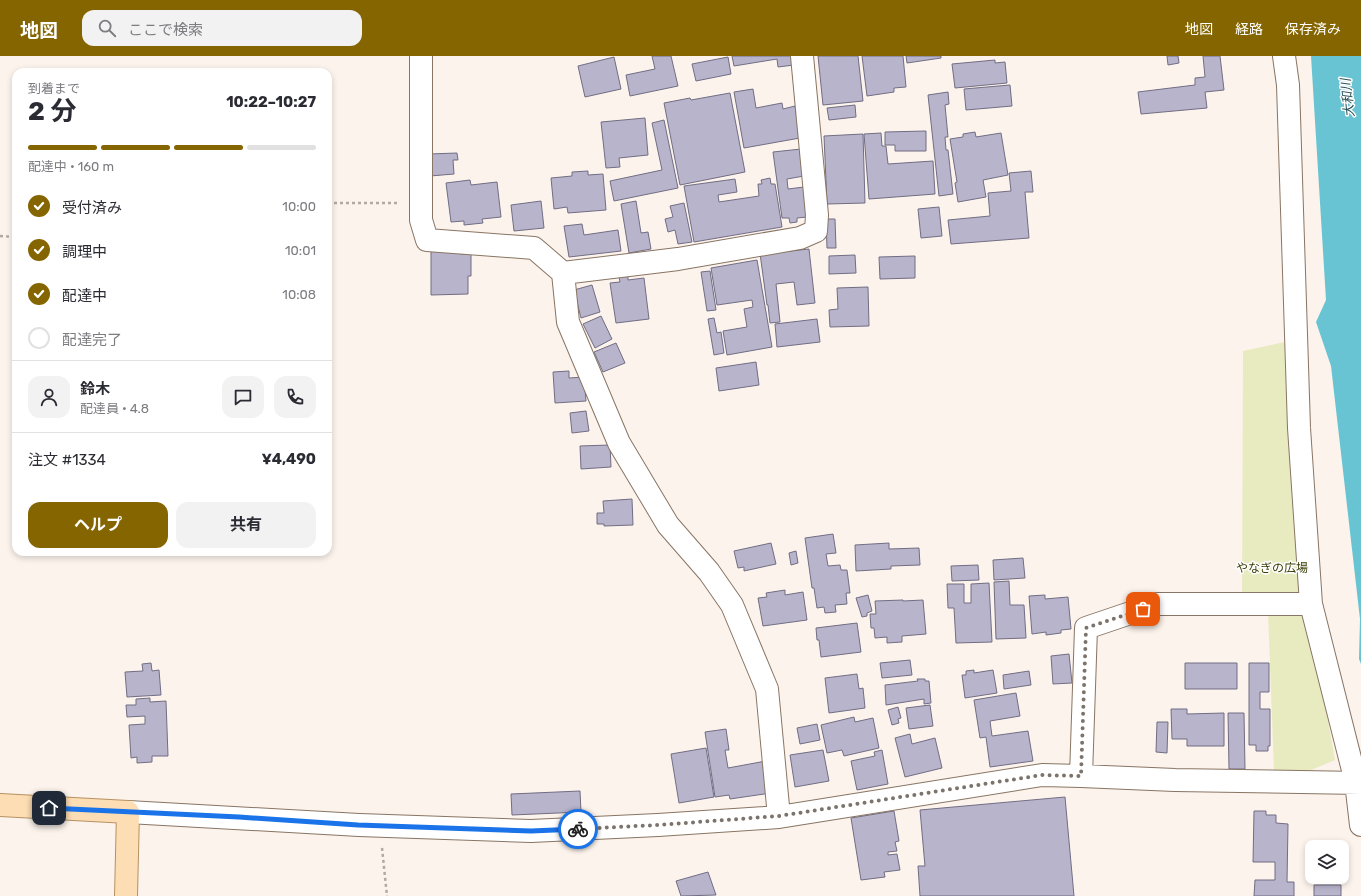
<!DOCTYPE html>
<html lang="ja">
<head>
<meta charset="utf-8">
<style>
  :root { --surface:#fff; --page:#f2f2f3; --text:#2b2b33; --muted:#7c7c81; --line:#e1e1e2; --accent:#856500 }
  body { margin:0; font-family:Rubik,"Noto Sans JP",sans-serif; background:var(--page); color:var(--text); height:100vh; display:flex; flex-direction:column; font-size:15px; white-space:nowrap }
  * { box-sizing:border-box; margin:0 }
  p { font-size:13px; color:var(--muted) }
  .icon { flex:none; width:22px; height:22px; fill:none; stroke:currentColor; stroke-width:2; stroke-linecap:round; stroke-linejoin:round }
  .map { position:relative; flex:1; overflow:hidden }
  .sheet { position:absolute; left:12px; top:12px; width:320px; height:488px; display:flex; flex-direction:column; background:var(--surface); border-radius:12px; box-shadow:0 2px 6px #0003 }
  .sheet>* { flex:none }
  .fabs { position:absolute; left:1305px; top:784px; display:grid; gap:8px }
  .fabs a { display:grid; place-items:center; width:44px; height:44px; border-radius:8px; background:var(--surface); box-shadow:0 2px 6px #0003; font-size:20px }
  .pin { position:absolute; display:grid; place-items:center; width:34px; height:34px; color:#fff; margin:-17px; border-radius:8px; box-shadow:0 2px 6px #0006 }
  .courier { position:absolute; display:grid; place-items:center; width:40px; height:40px; margin:-20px; border:3px solid #1a73e8; border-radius:50%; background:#fff; color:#222; box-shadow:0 1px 5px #0007 }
  .summary em { font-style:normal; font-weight:700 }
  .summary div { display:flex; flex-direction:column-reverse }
  .summary { display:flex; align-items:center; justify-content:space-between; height:68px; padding:0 16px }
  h1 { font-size:26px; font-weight:700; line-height:30px }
  .bar { display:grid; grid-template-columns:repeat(4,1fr); gap:6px 4px; align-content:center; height:48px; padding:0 16px }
  .bar i { height:5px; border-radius:3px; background:var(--line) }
  .bar .active { background:var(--accent) }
  .bar p { grid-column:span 4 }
  .line { display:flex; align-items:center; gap:10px; padding:0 16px; border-top:1px solid var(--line) }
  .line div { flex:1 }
  .round { display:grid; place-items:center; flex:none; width:42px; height:42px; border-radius:12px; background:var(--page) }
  ol { padding:0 16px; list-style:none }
  li { display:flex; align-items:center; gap:12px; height:44px }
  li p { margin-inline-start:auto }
  li .icon { padding:4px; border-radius:50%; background:var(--accent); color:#fff; stroke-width:4 }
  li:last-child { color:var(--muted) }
  li i { width:22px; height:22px; border:2px solid var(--line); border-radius:50% }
  .button { display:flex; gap:8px; margin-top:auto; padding:8px 16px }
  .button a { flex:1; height:46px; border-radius:12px; background:var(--accent); color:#fff; font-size:16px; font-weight:700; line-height:46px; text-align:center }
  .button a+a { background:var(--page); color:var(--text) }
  header { display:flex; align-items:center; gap:24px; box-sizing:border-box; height:56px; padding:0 20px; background:var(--accent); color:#fff }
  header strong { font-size:19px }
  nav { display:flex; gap:22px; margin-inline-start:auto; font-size:14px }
  .search { width:280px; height:36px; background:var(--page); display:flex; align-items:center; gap:10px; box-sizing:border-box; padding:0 14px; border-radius:12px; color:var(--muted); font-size:15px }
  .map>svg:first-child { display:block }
  .green { fill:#e8ebc0 }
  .water { fill:#68c4d2 }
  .building { fill:#b8b4cc; stroke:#716d83 }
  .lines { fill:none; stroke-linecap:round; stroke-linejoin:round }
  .minor-casing { stroke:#887564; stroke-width:24 }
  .major-casing { stroke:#b79161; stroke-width:24 }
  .path { stroke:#b2a9a2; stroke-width:2.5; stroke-dasharray:3 3; stroke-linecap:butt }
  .minor { stroke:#fff; stroke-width:22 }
  .major { stroke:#fdddb3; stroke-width:22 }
  .done { stroke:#7c746c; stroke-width:4; stroke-dasharray:0 7.2 }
  .route { stroke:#1a73e8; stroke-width:5 }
  .labels { text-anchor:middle; stroke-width:3; stroke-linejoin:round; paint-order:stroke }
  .park-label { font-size:12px; fill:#3b3c04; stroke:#fff }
  .water-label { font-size:13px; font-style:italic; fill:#275057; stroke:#fff }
</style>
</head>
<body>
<header>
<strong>地図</strong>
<div class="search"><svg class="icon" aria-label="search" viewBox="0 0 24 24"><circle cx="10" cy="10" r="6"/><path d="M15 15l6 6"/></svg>ここで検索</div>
<nav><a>地図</a><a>経路</a><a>保存済み</a></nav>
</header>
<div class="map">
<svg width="1361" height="840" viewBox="0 0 1361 840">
  <rect width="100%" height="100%" fill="#fcf3ec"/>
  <path class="green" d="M 1289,285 L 1304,544 L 1242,541 L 1243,295 Z
    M 1308,551 L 1335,704 L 1309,715 L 1274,715 L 1268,556 Z"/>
  <path class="water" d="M 1311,0 L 1361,0 L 1361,608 L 1359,603 L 1360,563 L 1331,310 L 1316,266 L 1326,244 Z"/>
  <path class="building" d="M 652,0 L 671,0 L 678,30 L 630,40 L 626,19 L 655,13 Z
    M 732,0 L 792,0 L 794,9 L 778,11 L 777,3 L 734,10 Z
    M 818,0 L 858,0 L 863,45 L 823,49 Z
    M 862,0 L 903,0 L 906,31 L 894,32 L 894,36 L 867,40 Z
    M 906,0 L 941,0 L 941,2 L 907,7 Z
    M 1167,0 L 1178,0 L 1179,7 L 1168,9 Z
    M 1203,0 L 1220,0 L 1224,34 L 1205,36 L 1207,52 L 1141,58 L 1138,36 L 1195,29 L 1195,22 L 1205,21 Z
    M 614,1 L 621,33 L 585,41 L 578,10 Z
    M 728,1 L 731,18 L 696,25 L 692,8 Z
    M 995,4 L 995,7 L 1005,6 L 1007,27 L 955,32 L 952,8 Z
    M 1010,29 L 1012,50 L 966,54 L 964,33 Z
    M 753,33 L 756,52 L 782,47 L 783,53 L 795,50 L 800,82 L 744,92 L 734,36 Z
    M 948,36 L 949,48 L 945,49 L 948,81 L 945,81 L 946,94 L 948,94 L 953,138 L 939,140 L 928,39 Z
    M 730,37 L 745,116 L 680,129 L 664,47 L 690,42 L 691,44 Z
    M 855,49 L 856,61 L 829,64 L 827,52 Z
    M 645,62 L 648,99 L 619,102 L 620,111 L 606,112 L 601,66 Z
    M 664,64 L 678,132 L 614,145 L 610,125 L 662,114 L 652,67 Z
    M 926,75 L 926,95 L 895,95 L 895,89 L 885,89 L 885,76 Z
    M 975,76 L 976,81 L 1001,77 L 1008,119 L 983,124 L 986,141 L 958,146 L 955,127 L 957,126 L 950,83 L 963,81 L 963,78 Z
    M 881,77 L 882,90 L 886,90 L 888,108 L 933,105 L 935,138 L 869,143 L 864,78 Z
    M 863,78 L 865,147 L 827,148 L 824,80 Z
    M 801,93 L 804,120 L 787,123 L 788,133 L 804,131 L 807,161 L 797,162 L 797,166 L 790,167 L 789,162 L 782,162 L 773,96 Z
    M 457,97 L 458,104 L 453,104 L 454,118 L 430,120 L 429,98 Z
    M 588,115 L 588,119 L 603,118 L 606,154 L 568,157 L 567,151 L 554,153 L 551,122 L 572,120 L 572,116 Z
    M 1031,115 L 1033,136 L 1025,136 L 1029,182 L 951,188 L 948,164 L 990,160 L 988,137 L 1011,135 L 1009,117 Z
    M 770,122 L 771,128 L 775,128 L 782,171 L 694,186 L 684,130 L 735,123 L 737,136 L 718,139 L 719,146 L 759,140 L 758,128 L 762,128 L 761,124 Z
    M 470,124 L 471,129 L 497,126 L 501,161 L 482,163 L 483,167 L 464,169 L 464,165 L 451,166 L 446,127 Z
    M 541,145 L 544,172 L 514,175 L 511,149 Z
    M 636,145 L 641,177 L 648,176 L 651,193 L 629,197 L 621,148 Z
    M 684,147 L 692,186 L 678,188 L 675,174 L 668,176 L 665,163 L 673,161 L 670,150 Z
    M 939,151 L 942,180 L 921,182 L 918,153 Z
    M 826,163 L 835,163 L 836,192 L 827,192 Z
    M 582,168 L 584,179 L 618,174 L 621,195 L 569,201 L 564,170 Z
    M 759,190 L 772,197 L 809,193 L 815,247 L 797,249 L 794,226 L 776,228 L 780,266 L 770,267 L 768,249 L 767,249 Z
    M 461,193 L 461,198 L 471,198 L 471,220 L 468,220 L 468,238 L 431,239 L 431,194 Z
    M 855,199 L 856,217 L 829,218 L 829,200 Z
    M 915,200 L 915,222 L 880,223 L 879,201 Z
    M 757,204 L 772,291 L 727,299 L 723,275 L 747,271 L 744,253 L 753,251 L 752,244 L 717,249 L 711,212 Z
    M 710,215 L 716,254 L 707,255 L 701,216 Z
    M 628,220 L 628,224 L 644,222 L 649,263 L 616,267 L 610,227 L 620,226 L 619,221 Z
    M 592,229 L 600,256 L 581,262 L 574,234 Z
    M 868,231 L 869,270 L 830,271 L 829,254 L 838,253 L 837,232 Z
    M 601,260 L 612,283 L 595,292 L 583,268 Z
    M 714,262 L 717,277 L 721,276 L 724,297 L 714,299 L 708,263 Z
    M 817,263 L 820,286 L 777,291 L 775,268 Z
    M 616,287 L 625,307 L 603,316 L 594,296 Z
    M 756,306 L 759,329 L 719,335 L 716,312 Z
    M 569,315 L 569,322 L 584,321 L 586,345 L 555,347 L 553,316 Z
    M 586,355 L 589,375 L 572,377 L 570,357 Z
    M 610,389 L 611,411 L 581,413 L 580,390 Z
    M 632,443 L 633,469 L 604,470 L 604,468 L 597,468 L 597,457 L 604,457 L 603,445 Z
    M 833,478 L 836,497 L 826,498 L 828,510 L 840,509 L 841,514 L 847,514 L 850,537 L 846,537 L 847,548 L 835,549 L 836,556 L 825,557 L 824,551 L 817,552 L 814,532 L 812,532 L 805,482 Z
    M 771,487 L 776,508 L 744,515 L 744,511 L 738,512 L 734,495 Z
    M 889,487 L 889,493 L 919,492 L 920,509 L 891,510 L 891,513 L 856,515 L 855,489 Z
    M 796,495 L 798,507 L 791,509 L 789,497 Z
    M 1023,502 L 1025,522 L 994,524 L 993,504 Z
    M 978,509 L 979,524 L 952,525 L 951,510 Z
    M 1009,525 L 1010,549 L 1024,549 L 1026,582 L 996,583 L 994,526 Z
    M 989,527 L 992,586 L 956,587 L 954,552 L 948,552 L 947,528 L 964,528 L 964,547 L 971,547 L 971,528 Z
    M 785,534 L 785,539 L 803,536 L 807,564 L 763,570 L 758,542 L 767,541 L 766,537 Z
    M 868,539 L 872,555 L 867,557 L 867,560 L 862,561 L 856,542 Z
    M 1045,539 L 1045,543 L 1068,541 L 1071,573 L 1061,574 L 1061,577 L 1046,579 L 1046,576 L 1032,578 L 1029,540 Z
    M 903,544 L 903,545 L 923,544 L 926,578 L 902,580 L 902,586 L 887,587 L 887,581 L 875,582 L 874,572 L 871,572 L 870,558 L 876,558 L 875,545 Z
    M 857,567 L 861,596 L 821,601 L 819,584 L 817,584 L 816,572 Z
    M 1069,598 L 1072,627 L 1053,628 L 1051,600 Z
    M 910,604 L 912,619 L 882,622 L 880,607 Z
    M 151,607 L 152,615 L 159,614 L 161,639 L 127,641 L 125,616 L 143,615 L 142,608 Z
    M 1185,607 L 1237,607 L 1237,633 L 1185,633 Z
    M 1249,607 L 1269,607 L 1269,636 L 1260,636 L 1260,653 L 1270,653 L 1270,690 L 1268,690 L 1268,695 L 1256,695 L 1256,689 L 1249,689 Z
    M 974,614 L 974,617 L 993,614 L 997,637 L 965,642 L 962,619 L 966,619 L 966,615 Z
    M 1029,615 L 1031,629 L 1004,633 L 1003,619 Z
    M 857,618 L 859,633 L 863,632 L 865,652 L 829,657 L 825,622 Z
    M 917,623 L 925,623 L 925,625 L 929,625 L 931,647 L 924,648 L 924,643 L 886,649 L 885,629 L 918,625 Z
    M 1016,637 L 1020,660 L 990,665 L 992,680 L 1028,675 L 1033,705 L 990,711 L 986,681 L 980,682 L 974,644 Z
    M 150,642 L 150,646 L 166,645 L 168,700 L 152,700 L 152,706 L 137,707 L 137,701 L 131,702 L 129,669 L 145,668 L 145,660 L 127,661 L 126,649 L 136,649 L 136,643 Z
    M 930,649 L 933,670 L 909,673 L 906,652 Z
    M 898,651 L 901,662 L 898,663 L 899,667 L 892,669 L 888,654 Z
    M 1171,653 L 1187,653 L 1187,658 L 1224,657 L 1224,690 L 1187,690 L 1187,683 L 1172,683 Z
    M 1228,657 L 1244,657 L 1245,713 L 1229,713 Z
    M 854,661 L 855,666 L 873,662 L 879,692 L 844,700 L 842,694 L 827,697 L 821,669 Z
    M 1157,666 L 1168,666 L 1167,697 L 1156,696 Z
    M 817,668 L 820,684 L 800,688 L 797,672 Z
    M 726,673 L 729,694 L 725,694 L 728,712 L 766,705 L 771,737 L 730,743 L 729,739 L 715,741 L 705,676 Z
    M 910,678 L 912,688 L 935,682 L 942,712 L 905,721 L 895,682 Z
    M 706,692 L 714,741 L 679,747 L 671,698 Z
    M 823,694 L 829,725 L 795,731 L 790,699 Z
    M 882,694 L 888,728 L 857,734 L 851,705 L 875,700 L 874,696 Z
    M 580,735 L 581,756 L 512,759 L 511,738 Z
    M 1065,741 L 1074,840 L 920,840 L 918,810 L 925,810 L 920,754 Z
    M 894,755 L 899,785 L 895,786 L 897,795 L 888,796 L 888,799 L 897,798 L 900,814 L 884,816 L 885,821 L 861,824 L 851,762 Z
    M 1254,755 L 1266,755 L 1266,759 L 1276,759 L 1276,767 L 1288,768 L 1287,826 L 1294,826 L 1294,840 L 1254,840 L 1255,824 L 1275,824 L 1275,806 L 1253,806 Z
    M 708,816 L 716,839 L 681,840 L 676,825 Z
    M 1314,829 L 1341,829 L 1341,840 L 1314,840 Z"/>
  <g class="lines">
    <g class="minor-casing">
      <path id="minor" d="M 421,0 L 421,164 L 427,184 L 534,192 L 563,217 L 568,266 L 619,387 L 668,469 L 709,516 L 732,549 L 767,633 L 779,761
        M 1284,0 L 1288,29 L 1299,372 L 1311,548 L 1356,726 L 1361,769
        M 563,217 L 678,203 L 800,182 L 816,175 L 817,159 L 802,0
        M 1081,720 L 1086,572 L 1157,548 L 1311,548
        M 128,756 L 359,769 L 531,775 L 658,769 L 779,761 L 1042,719 L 1081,720 L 1175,724 L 1361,727"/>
    </g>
    <g class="major-casing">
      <path id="major" d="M 0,749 L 128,756 L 126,840"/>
    </g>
    <path class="path" d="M 328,147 L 399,147
      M 0,180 L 16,181
      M 382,792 L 387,840"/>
    <use href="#minor" class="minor"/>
    <use href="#major" class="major"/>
  </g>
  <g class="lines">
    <path class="done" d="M 578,773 L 658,769 L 779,760 L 1042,719 L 1081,720 L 1086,572 L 1143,553"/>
    <path class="route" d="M 49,752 L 239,761 L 358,769 L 531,775 L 578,773"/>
  </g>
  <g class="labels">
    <g class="park-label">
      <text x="1272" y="516">やなぎの広場</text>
    </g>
    <g class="water-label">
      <text transform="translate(1347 42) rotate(-96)" y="5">大和川</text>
    </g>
  </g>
</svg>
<div class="fabs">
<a><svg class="icon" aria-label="layers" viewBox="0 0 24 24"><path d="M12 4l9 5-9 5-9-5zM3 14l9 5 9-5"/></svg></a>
</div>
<div class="pin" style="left:1143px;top:553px;background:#ea580c"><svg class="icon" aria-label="bag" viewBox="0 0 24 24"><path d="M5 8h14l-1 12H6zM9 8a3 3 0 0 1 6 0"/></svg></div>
<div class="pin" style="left:49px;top:752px;background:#1f2937"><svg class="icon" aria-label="home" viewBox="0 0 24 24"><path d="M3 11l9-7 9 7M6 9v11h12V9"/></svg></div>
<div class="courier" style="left:578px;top:773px"><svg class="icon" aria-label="bike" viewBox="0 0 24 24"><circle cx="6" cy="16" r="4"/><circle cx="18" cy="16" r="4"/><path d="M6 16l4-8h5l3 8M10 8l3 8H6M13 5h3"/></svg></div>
<section class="sheet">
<div class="summary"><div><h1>2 分</h1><p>到着まで</p></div><em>10:22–10:27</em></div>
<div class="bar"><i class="active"></i><i class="active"></i><i class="active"></i><i></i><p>配達中 · 160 m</p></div>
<ol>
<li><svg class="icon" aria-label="check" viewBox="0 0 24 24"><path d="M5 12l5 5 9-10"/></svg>受付済み<p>10:00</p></li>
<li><svg class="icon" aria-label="check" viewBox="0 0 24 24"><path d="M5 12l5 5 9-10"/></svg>調理中<p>10:01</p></li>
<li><svg class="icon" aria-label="check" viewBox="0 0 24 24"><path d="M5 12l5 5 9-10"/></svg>配達中<p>10:08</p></li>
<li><i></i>配達完了</li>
</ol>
<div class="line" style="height:72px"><a class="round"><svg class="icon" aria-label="person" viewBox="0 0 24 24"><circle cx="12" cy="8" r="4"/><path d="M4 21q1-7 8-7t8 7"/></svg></a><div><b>鈴木</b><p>配達員 · 4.8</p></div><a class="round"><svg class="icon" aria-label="chat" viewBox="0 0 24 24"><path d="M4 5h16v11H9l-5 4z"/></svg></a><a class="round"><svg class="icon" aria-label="phone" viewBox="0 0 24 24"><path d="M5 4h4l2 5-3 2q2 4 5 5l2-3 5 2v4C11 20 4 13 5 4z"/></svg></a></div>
<div class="line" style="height:52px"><div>注文 #1334</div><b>¥4,490</b></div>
<div class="button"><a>ヘルプ</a><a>共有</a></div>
</section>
</div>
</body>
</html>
